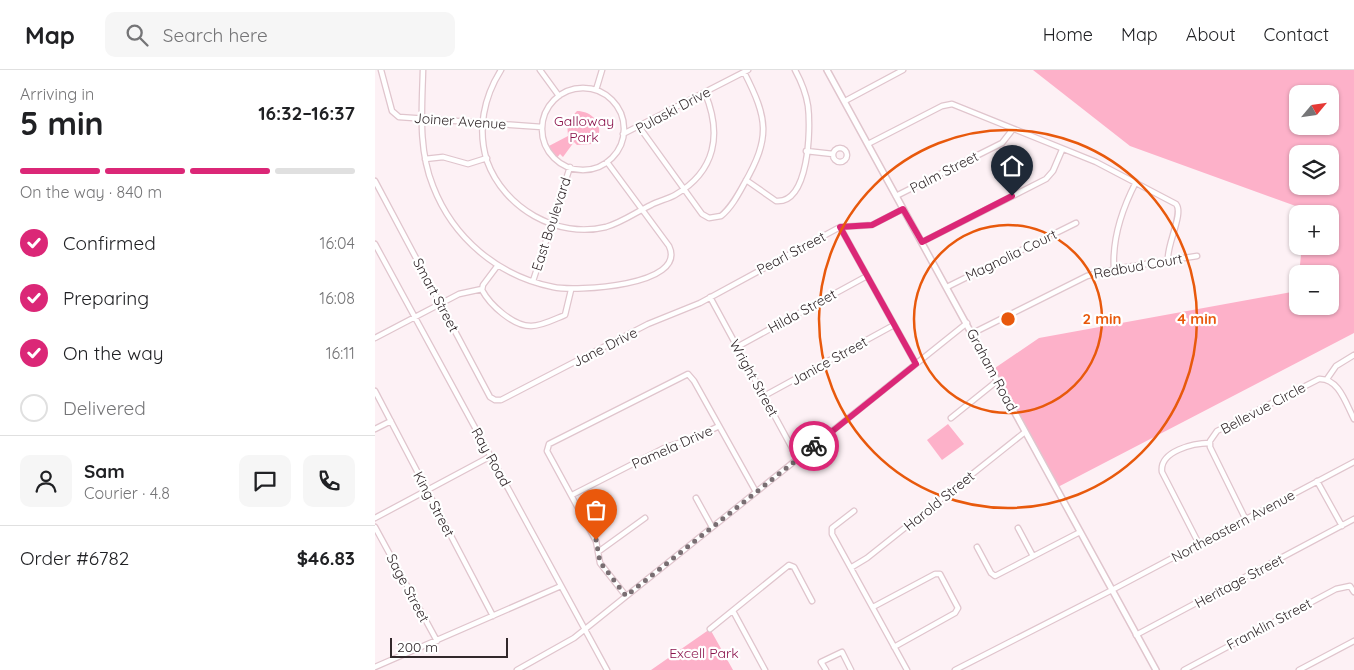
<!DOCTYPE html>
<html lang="en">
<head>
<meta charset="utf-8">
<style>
  :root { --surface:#fff; --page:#f6f6f6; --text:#202124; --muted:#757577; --line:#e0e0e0; --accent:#db2777 }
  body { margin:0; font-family:Quicksand,sans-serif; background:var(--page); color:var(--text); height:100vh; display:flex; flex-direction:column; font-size:19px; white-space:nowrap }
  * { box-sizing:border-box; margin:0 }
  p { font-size:16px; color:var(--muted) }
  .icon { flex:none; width:28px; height:28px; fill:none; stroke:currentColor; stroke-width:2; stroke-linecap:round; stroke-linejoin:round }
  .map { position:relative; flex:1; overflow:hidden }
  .sheet { display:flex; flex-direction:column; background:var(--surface); width:375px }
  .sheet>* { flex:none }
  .needle { width:32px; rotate:61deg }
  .controls { position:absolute; left:914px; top:15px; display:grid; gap:10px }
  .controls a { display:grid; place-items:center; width:50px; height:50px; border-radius:10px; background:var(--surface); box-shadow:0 1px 4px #0004; font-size:25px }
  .scale { position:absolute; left:15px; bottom:12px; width:118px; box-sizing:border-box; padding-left:5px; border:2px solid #32282b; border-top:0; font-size:14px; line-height:18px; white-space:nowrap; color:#32282b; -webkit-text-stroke:4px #fff; paint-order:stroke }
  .pin { position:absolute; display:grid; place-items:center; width:42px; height:42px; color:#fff; margin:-51px -21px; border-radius:50% 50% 50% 0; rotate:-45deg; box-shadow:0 0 5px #0007 }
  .pin .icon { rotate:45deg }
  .courier { position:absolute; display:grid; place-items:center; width:50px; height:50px; margin:-25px; border:4px solid #db2777; border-radius:50%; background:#fff; color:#222; box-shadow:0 1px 6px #0007 }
  .summary em { font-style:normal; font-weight:800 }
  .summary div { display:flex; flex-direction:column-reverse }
  .summary { display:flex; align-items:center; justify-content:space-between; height:85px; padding:0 20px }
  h1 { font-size:32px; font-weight:800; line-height:38px }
  .bar { display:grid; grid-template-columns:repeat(4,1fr); gap:8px 5px; align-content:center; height:60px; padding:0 20px }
  .bar i { height:6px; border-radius:4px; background:var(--line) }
  .bar .on { background:var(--accent) }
  .bar p { grid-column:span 4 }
  .line { display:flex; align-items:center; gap:12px; padding:0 20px; border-top:1px solid var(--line) }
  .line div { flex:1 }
  .round { display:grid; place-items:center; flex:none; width:52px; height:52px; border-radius:10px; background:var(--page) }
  ol { padding:0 20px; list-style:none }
  li { display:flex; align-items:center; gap:15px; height:55px }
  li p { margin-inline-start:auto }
  li .icon { padding:5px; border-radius:50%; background:var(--accent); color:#fff; stroke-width:4 }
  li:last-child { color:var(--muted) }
  li i { width:28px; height:28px; border:2px solid var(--line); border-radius:50% }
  header { display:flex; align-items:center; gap:30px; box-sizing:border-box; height:70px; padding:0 25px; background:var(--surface); border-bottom:1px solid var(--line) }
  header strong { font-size:24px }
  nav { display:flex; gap:28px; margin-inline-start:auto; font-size:18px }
  .search { width:350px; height:45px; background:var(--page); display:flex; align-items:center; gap:12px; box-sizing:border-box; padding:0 18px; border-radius:10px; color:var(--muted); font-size:19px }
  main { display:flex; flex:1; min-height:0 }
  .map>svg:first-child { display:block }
  .green { fill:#fdb1c9; fill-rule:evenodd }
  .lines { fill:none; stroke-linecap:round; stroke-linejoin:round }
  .minor-casing { stroke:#e0c5cd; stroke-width:7 }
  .major-casing { stroke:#e0c5cd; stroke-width:8 }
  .minor { stroke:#fff; stroke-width:4.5 }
  .major { stroke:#fff; stroke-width:5 }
  .done { stroke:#796e72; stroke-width:5; stroke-dasharray:0 9 }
  .route { stroke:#db2777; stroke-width:6 }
  .ring { fill:none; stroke:#e8590c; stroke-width:2.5 }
  .labels { text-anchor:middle; stroke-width:4.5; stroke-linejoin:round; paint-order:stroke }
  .street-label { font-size:14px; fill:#32282b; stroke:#fff }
  .park-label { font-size:14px; fill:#8b144c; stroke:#fff }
  .centre { fill:#e8590c; stroke:#fff; stroke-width:2.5 }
  .ring-label { font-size:15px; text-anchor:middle; font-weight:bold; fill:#e8590c; stroke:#fff; stroke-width:4.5; stroke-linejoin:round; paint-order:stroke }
</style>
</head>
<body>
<header>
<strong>Map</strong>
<div class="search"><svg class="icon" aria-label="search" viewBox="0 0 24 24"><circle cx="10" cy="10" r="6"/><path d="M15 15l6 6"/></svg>Search here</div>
<nav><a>Home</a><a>Map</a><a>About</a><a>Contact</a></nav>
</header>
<main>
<section class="sheet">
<div class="summary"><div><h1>5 min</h1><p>Arriving in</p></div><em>16:32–16:37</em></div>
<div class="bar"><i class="on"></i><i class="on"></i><i class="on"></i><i></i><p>On the way · 840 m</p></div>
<ol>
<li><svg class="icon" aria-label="check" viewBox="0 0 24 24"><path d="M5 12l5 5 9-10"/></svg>Confirmed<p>16:04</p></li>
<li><svg class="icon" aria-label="check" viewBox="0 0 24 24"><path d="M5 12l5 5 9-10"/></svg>Preparing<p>16:08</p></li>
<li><svg class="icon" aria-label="check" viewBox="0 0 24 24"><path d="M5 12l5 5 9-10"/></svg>On the way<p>16:11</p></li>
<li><i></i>Delivered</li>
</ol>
<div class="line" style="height:90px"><a class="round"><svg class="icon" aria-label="person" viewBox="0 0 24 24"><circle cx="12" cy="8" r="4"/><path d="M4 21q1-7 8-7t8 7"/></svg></a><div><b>Sam</b><p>Courier · 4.8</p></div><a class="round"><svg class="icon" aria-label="chat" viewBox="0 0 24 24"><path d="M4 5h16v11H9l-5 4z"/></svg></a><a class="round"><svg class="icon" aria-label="phone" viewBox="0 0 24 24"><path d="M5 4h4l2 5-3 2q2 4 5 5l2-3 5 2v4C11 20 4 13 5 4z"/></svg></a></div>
<div class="line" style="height:65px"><div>Order #6782</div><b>$46.83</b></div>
</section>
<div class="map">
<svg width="979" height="600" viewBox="0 0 979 600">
  <rect width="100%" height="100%" fill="#fdf1f5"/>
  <path class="green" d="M 658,0 L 979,0 L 979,263 L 681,418 L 617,300 L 664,268 L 922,221 L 922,236 L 955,236 L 955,204 L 924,204 L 927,176 L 955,176 L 955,144 L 929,144 L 929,139 L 755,76 ZM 922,24 L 955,24 L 955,56 L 922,56 ZM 922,84 L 955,84 L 955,116 L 922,116 Z
    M 202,41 C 220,41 233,60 217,74 L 202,75 L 199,72 L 188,87 L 185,84 L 181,89 L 172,77 L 193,66 L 192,52 Z
    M 573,354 L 589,374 L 567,390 L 552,370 Z
    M 335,559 L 358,600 L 276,600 Z"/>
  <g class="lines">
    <g class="minor-casing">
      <path id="minor" d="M 6,0 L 17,41 L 24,47 L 167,57
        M 48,0 C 47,39 43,79 58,116 C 78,168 123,206 178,217 C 200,222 313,216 294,176 L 232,92
        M 126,0 C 109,27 102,59 112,91 C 129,138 182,169 231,157 C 248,152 261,142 276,135 C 283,131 293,129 300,125 C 341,101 347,64 330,23
        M 165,0 L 184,26
        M167 59a41 41 0 1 1 82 0a41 41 0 1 1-82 0Z
        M 221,20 L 227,0
        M 470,31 L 528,0
        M 265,58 L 327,144 L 334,148 L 346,146 C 356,138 363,125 369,114 C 396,67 393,49 369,2
        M 248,64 L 373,0
        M 493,74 L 567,36 L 577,34 L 721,92 L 801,134 C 809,143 792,174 793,189
        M458 85a7 7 0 1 1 14 0a7 7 0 1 1-14 0Z
        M 431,81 L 458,84
        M 50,89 L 68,87 L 93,94 L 112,88
        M 371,110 L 401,131 C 434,134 436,59 433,36 C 431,23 426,11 420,0
        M 0,111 L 115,327 L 120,330 L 126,330 L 273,254 L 325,233 L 465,157 L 497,155 L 528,139
        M 521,126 L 627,73 L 638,59
        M 465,157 L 541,294
        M 547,172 L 671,109 L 678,101 L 687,80
        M 0,174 L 232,600
        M 123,195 L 108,215 L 107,220 C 115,235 138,256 156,256 C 167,256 180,249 190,245 L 196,220
        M 739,199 C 737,168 747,139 761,112
        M 158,211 L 195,97
        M 572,217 L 701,153
        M 335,227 L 423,389
        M 598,263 L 712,206 L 739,199 L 822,186
        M 0,268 L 84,224 L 107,219
        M 362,277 L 492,206
        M 952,309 L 961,296 L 979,285
        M 0,321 L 118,546
        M 389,326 L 519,255
        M 576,348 L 622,311
        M 0,359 L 16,351
        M 942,411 L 967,456
        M 197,425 L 291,377 L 320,368 L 344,356
        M 321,428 L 337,457
        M 479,441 L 457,458 L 457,464 L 532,600
        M 0,448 L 116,386
        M 871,450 L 835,377 L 835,371 L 842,361 L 944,309 C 964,308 971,334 979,349
        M 0,457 L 62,571
        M 643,458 L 658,486
        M 824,474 L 787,402 C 784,381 819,373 835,373
        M 602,477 L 616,503 L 620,506 L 705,462
        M 223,482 L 270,448
        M 477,497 L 492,488 L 650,362
        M 251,526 L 225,493 L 221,471 L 172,381 L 174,374 L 313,304 L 319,311 L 381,422
        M 498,537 L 560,504 L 565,504 L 583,538 L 580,543 L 519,577
        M 358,541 L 390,600
        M 335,559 L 414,495 L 419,497 L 437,531
        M 761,565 L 979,449
        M 0,597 L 186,516
        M 142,600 L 199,568 L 592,253
        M 451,600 L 446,592 L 467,582 L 476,600
        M 580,600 L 737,520 L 979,392
        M 809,600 L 961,519 L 975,516 L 979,522
        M 924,600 L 979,571"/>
    </g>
    <g class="major-casing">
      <path id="major" d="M 452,0 L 781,600"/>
    </g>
    <use href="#minor" class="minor"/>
    <use href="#major" class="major"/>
  </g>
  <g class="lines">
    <path class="done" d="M 221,470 L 225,492 L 251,526 L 439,376"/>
    <path class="route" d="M 439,376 L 541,294 L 465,157 L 497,155 L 528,139 L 547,172 L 637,126"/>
  </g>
  <g class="ring">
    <circle cx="633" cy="249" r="94"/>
    <circle cx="633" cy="249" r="189"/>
  </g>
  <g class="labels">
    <g class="street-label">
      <text transform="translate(298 40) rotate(-28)" y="5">Pulaski Drive</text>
      <text transform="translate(85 51) rotate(4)" y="5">Joiner Avenue</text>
      <text transform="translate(569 102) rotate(-27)" y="5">Palm Street</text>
      <text transform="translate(176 154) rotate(-72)" y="5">East Boulevard</text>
      <text transform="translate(416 183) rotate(-28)" y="5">Pearl Street</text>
      <text transform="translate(636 185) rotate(-26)" y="5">Magnolia Court</text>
      <text transform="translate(763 196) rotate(-10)" y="5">Redbud Court</text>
      <text transform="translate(61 225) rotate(62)" y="5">Smart Street</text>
      <text transform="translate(427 241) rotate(-29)" y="5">Hilda Street</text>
      <text transform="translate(230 277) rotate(-27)" y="5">Jane Drive</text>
      <text transform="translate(454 291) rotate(-29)" y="5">Janice Street</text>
      <text transform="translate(617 300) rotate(62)" y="5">Graham Road</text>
      <text transform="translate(379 308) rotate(61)" y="5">Wright Street</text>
      <text transform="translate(888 338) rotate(-28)" y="5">Bellevue Circle</text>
      <text transform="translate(297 377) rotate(-24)" y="5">Pamela Drive</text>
      <text transform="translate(116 387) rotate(61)" y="5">Ray Road</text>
      <text transform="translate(564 431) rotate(-39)" y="5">Harold Street</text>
      <text transform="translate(59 434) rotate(62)" y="5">King Street</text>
      <text transform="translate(858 456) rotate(-28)" y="5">Northeastern Avenue</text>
      <text transform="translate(864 511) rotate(-28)" y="5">Heritage Street</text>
      <text transform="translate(33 518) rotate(62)" y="5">Sage Street</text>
      <text transform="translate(894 554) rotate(-28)" y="5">Franklin Street</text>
    </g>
    <g class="park-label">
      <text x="209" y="56">Galloway<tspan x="209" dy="16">Park</tspan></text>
      <text x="329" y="588">Excell Park</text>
    </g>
  </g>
  <circle cx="633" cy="249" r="8" class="centre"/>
  <g class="ring-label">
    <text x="727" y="254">2 min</text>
    <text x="822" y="254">4 min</text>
  </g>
</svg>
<div class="controls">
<a><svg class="needle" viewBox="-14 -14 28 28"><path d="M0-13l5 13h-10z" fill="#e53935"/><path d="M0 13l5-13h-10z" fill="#757577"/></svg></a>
<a><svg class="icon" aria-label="layers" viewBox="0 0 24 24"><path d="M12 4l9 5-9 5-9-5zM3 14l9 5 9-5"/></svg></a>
<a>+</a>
<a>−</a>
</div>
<div class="scale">200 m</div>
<div class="pin" style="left:221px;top:470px;background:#ea580c"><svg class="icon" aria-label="bag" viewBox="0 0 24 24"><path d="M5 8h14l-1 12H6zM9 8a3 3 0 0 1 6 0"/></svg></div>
<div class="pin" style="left:637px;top:126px;background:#1f2937"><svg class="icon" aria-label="home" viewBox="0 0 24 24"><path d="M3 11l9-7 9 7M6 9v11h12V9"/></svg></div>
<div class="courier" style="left:439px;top:376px"><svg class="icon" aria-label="bike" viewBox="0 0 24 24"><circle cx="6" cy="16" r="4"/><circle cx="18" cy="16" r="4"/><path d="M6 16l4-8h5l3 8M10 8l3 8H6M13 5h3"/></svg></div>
</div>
</main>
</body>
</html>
